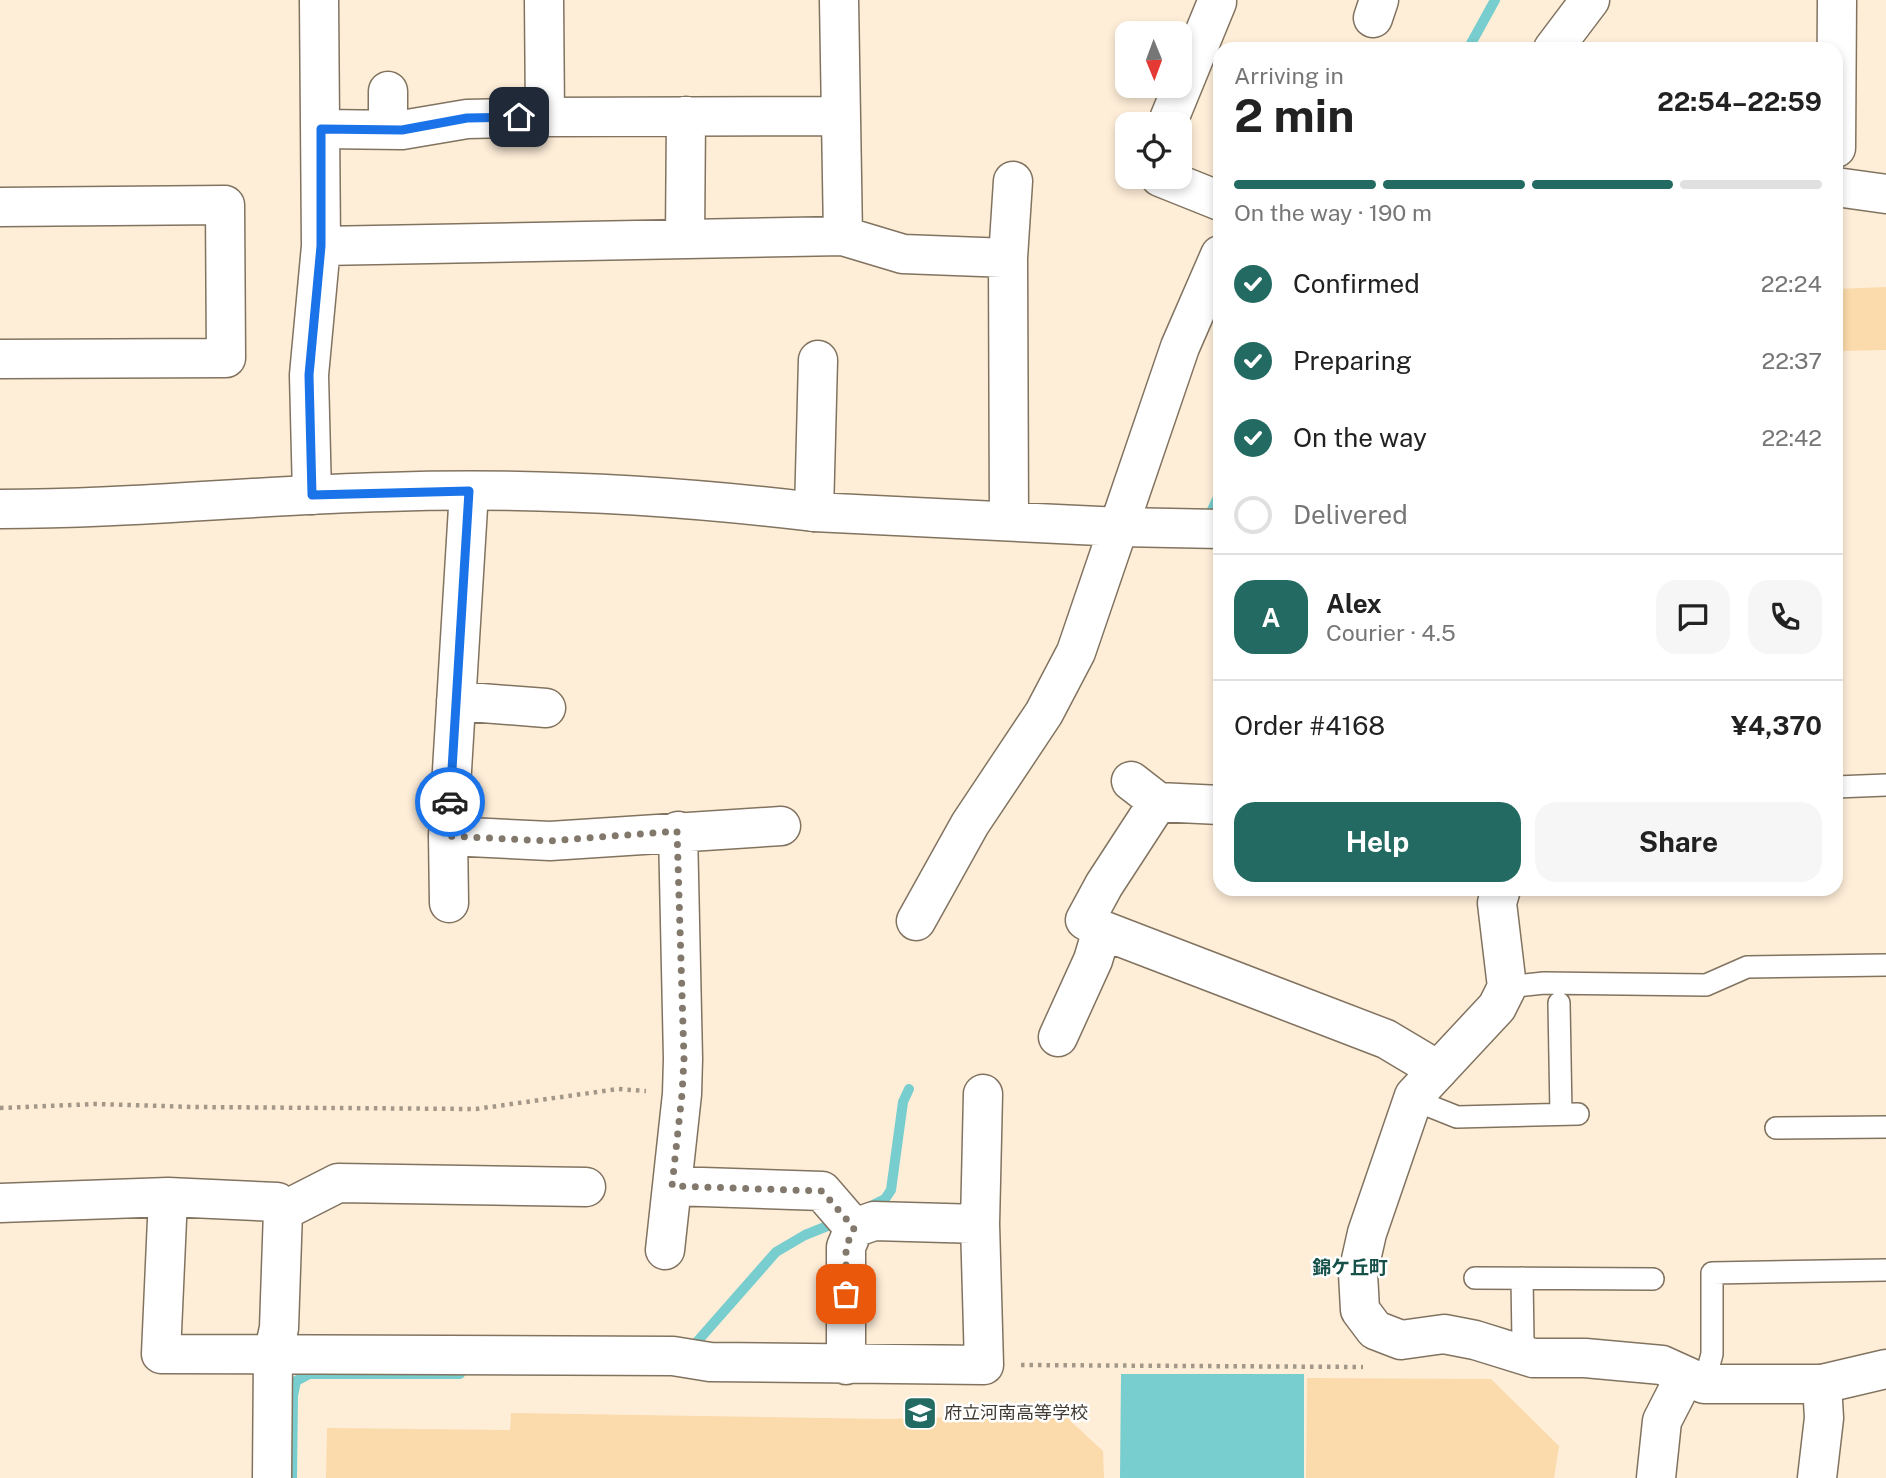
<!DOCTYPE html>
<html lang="en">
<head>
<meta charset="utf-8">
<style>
  :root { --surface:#fff; --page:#f6f6f6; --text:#222; --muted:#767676; --line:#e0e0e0; --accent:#226a62 }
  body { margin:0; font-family:"Public Sans","Noto Sans JP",sans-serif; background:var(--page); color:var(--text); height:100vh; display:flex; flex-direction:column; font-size:26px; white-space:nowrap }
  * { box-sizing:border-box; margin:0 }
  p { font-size:23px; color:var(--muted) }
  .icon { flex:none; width:38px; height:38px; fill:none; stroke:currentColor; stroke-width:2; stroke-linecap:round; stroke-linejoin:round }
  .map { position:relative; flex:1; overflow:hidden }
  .side { position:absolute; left:1213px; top:42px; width:630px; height:854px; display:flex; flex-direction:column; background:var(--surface); border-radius:21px; box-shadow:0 4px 10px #0003 }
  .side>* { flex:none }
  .needle { width:46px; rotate:179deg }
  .buttons { position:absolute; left:1115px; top:21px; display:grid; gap:14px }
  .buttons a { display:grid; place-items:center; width:77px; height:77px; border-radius:14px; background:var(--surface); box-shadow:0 4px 10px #0003; font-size:35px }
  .pin { position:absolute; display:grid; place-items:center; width:60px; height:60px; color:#fff; margin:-30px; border-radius:14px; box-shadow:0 4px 10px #0006 }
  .courier { position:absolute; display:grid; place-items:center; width:70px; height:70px; margin:-35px; border:5px solid #1a73e8; border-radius:50%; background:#fff; color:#222; box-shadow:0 2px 9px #0007 }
  .summary em { font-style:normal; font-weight:700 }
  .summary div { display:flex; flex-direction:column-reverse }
  .summary { display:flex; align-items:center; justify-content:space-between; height:119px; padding:0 21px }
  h1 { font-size:46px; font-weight:700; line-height:52px }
  .bar { display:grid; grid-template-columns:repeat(4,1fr); gap:10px 7px; align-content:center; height:84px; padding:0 21px }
  .bar i { height:9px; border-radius:5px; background:var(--line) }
  .bar .active { background:var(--accent) }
  .bar p { grid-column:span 4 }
  .line { display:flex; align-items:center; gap:18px; padding:0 21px; border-top:2px solid var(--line) }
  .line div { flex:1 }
  .round { display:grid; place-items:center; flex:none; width:74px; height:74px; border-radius:21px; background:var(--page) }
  ol { padding:0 21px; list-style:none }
  li { display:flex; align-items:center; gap:21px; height:77px }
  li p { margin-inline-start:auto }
  li .icon { padding:7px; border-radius:50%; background:var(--accent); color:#fff; stroke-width:4 }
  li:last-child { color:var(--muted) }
  li i { width:38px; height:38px; border:4px solid var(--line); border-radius:50% }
  .button { display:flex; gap:14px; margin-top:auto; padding:14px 21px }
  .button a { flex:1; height:80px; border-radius:21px; background:var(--accent); color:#fff; font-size:28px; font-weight:700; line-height:80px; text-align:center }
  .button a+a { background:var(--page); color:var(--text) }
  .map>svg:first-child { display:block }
  .green { fill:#fbdaab }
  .water { fill:#78cdce }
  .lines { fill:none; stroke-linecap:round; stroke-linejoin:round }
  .stream { stroke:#78cdce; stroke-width:10 }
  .lane-casing { stroke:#817360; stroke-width:24 }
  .street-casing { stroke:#817360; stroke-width:41 }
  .secondary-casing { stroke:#817360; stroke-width:41 }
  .path { stroke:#a39888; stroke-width:4.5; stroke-dasharray:3.5 5; stroke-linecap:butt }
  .lane { stroke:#fff; stroke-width:21 }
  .street { stroke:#fff; stroke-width:38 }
  .secondary { stroke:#fff; stroke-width:38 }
  .done { stroke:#82796c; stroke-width:7; stroke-dasharray:0 12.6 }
  .route { stroke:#1a73e8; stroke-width:9 }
  .labels { text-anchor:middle; stroke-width:5; stroke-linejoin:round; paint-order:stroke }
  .poi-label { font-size:18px; fill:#403a32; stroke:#fff; text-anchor:start }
  .neighbourhood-label { font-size:19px; font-weight:bold; fill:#155049; stroke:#fff }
</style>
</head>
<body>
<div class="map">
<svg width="1886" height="1478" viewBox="0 0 1886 1478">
  <rect width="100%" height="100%" fill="#feeed8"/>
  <path class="green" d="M 1886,287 L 1886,350 L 1837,351 L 1836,289 Z
    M 1307,1378 L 1491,1379 L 1559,1446 L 1554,1478 L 1306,1478 Z
    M 511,1413 L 887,1419 L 1063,1414 L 1103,1451 L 1104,1478 L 326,1478 L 327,1428 L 510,1430 Z"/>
  <path class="water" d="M 1121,1374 L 1304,1374 L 1304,1478 L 1120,1478 Z"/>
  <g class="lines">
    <path class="stream" d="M 1468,49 L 1495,0
      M 1212,510 L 1220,493
      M 867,1208 L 885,1199 L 891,1190 L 903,1102 L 909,1089
      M 688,1352 L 776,1252 L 805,1235 L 840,1221
      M 292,1478 L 293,1396 L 296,1381 L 309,1374 L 460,1374"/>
    <g class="lane-casing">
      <path id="lane" d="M 1836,787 L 1886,785
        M 1507,987 L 1544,983 L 1706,985 L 1747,967 L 1886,965
        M 1559,1003 L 1561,1114
        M 1414,1096 L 1432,1107 L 1457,1117 L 1578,1114
        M 1776,1128 L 1886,1127
        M 1475,1278 L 1653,1279
        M 1520,1354 L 1523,1341 L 1522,1278
        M 1704,1384 L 1712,1354 L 1712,1273 L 1886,1270"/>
    </g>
    <g class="street-casing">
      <path id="street" d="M 544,0 L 545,117 L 841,116
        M 839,0 L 843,236
        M 1373,18 L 1379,0
        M 1553,49 L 1590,0
        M 1167,124 L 1217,2
        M 321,129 L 402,130 L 467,119 L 545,117
        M 388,130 L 388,91
        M 1836,148 L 1837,0
        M 1160,177 L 1220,201
        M 0,207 L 225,205 L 226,358 L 0,359
        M 685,239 L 686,116
        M 321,246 L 843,236 L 903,254 L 1008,258
        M 818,360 L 814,512 L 1120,527
        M 312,495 L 309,375 L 321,246 L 319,0
        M 1009,521 L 1008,258 L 1013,181
        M 456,701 L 546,708
        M 1131,781 L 1158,802 L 1220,805
        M 1158,802 L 1104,885 L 1085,920 L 1102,930 L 1386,1039 L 1438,1070
        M 448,836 L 550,841 L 781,826
        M 449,903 L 448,836 L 469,491
        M 916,921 L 970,824 L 1044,713 L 1076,652 L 1180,347 L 1220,255
        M 1058,1037 L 1093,960 L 1102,930
        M 672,1186 L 822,1191 L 854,1228
        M 168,1197 L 161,1354 L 673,1356 L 710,1362 L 984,1365 L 980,1224 L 983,1094
        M 0,1203 L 168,1197 L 277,1202 L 283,1211 L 279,1328 L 273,1355 L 272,1478
        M 283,1211 L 338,1183 L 586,1187
        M 665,1250 L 682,1094 L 683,1059 L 678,831
        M 846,1365 L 846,1247 L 854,1228 L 874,1221 L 980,1224
        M 1656,1478 L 1662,1421 L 1685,1376
        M 1817,1478 L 1824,1418 L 1822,1384"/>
    </g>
    <g class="secondary-casing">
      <path id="secondary" d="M 1836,187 L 1886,194
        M 0,509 C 129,509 257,495 386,492 C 529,487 672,495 814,512
        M 1120,527 L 1220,529
        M 1501,889 L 1497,903 L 1507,987 L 1497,1007 L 1414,1096 L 1367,1233 L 1358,1273 L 1360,1310 L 1375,1330 L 1401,1340 L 1444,1334 L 1475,1340 L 1533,1358 L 1585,1358 L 1662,1365 L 1704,1384 L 1822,1384 L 1886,1369"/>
    </g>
    <path class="path" d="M 0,1108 L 95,1104 L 194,1107 L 476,1109 L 618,1089 L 646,1091
      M 1021,1365 L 1363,1367"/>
    <use href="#lane" class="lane"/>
    <use href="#street" class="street"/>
    <use href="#secondary" class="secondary"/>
  </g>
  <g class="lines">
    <path class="done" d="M 450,802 L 448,836 L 550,841 L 677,831 L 684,1059 L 682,1094 L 672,1186 L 822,1191 L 854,1228 L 846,1247 L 846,1294"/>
    <path class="route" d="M 450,802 L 469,491 L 312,495 L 309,375 L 321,246 L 321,129 L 402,130 L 467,118 L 519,117"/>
  </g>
  <defs>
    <g id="school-square" transform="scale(1.75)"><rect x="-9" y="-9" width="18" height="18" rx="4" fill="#226a62" stroke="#fff"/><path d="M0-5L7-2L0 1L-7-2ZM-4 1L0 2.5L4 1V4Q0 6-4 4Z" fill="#fff"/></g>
  </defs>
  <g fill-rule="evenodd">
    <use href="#school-square" x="920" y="1413"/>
  </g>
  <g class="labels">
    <g class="poi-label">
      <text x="944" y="1419">府立河南高等学校</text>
    </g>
    <g class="neighbourhood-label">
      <text x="1350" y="1274">錦ケ丘町</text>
    </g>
  </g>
</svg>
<div class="buttons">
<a><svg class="needle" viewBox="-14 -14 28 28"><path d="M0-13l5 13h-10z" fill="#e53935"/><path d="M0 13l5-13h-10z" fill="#767676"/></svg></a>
<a><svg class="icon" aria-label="locate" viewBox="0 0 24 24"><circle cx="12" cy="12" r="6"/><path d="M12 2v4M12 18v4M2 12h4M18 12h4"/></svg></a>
</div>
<div class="pin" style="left:846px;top:1294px;background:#ea580c"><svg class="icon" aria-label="bag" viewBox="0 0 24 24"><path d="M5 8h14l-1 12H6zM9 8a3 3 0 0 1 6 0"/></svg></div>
<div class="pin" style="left:519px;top:117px;background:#1f2937"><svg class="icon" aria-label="home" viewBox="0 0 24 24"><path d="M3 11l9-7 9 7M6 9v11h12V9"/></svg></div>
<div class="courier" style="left:450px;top:802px"><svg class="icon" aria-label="car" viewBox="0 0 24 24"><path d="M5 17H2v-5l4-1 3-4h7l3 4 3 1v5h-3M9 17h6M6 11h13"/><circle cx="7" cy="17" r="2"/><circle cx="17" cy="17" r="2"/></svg></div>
<section class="side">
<div class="summary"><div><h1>2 min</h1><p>Arriving in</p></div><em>22:54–22:59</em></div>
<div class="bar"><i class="active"></i><i class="active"></i><i class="active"></i><i></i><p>On the way · 190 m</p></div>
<ol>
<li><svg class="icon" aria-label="check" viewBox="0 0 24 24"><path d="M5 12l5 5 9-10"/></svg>Confirmed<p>22:24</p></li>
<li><svg class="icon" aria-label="check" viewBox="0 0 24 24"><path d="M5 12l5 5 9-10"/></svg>Preparing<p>22:37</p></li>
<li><svg class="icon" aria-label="check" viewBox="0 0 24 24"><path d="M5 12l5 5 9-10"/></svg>On the way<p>22:42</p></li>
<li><i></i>Delivered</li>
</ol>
<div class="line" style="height:126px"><b class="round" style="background:var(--accent);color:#fff">A</b><div><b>Alex</b><p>Courier · 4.5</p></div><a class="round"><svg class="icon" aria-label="chat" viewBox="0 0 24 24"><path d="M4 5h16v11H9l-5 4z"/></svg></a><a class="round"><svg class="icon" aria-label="phone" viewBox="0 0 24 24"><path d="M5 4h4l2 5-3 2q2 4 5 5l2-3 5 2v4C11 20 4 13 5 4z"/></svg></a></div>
<div class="line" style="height:91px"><div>Order #4168</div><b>¥4,370</b></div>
<div class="button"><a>Help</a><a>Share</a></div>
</section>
</div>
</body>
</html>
